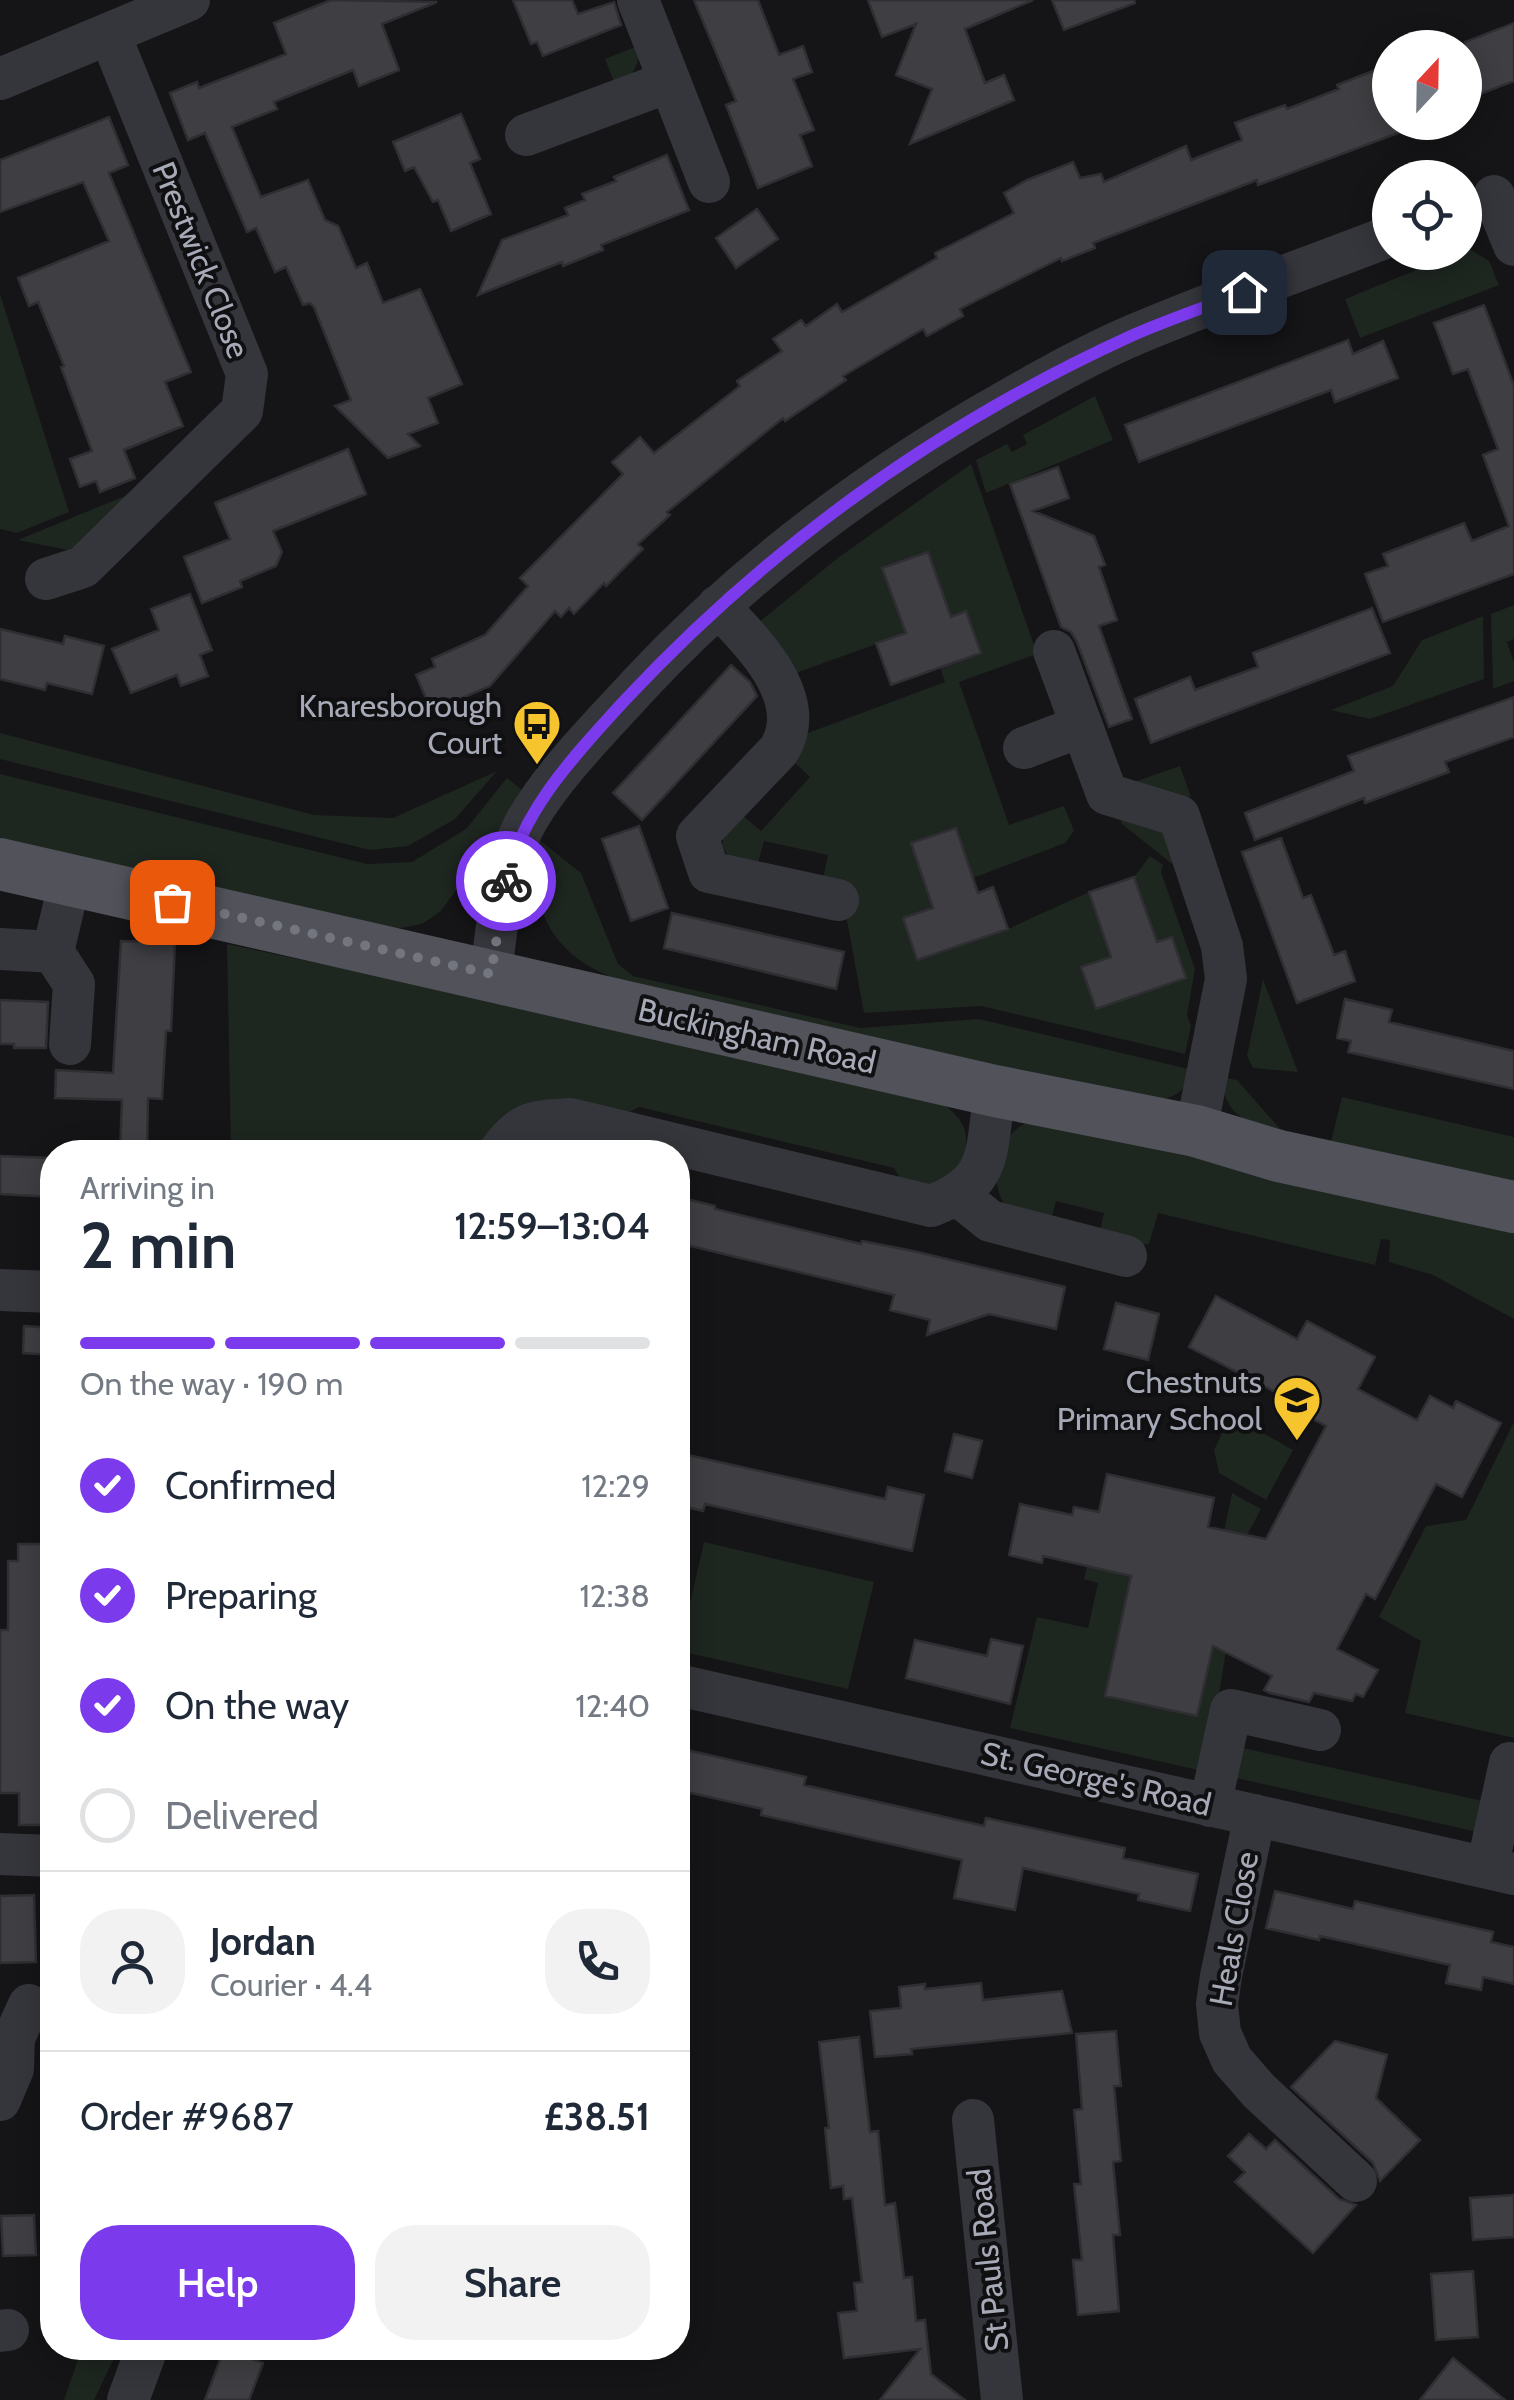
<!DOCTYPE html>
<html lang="en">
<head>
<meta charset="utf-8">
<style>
  :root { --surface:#fff; --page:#f2f2f3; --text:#1f2937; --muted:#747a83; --line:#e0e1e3; --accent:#7c3aed }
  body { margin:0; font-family:Cabin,sans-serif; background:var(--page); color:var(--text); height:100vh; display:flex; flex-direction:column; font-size:38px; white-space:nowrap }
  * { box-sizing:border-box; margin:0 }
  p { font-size:32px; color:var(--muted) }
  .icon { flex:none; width:55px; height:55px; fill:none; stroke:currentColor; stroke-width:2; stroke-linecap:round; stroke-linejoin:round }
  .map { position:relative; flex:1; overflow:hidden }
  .sheet { position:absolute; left:40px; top:1140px; width:650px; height:1220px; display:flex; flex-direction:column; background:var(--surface); border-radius:40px; box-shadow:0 5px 25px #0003 }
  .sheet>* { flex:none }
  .needle { width:65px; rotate:22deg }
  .tools { position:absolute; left:1372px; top:30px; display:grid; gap:20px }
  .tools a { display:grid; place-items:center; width:110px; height:110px; border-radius:50%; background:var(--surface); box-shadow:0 5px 25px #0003; font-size:50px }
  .pin { position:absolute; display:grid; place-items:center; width:85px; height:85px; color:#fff; margin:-42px; border-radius:20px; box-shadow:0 5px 15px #0006 }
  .courier { position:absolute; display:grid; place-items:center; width:100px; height:100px; margin:-50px; border:8px solid #7c3aed; border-radius:50%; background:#fff; color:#222; box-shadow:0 2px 12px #0007 }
  .summary em { font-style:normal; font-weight:600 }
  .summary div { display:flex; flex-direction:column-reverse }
  .summary { display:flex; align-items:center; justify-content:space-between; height:170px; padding:0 40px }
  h1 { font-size:65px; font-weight:600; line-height:75px }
  .bar { display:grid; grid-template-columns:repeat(4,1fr); gap:15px 10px; align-content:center; height:120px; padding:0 40px }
  .bar i { height:12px; border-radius:8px; background:var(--line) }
  .bar .active { background:var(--accent) }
  .bar p { grid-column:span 4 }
  .line { display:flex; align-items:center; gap:25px; padding:0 40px; border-top:2px solid var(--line) }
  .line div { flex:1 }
  .round { display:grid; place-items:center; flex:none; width:105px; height:105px; border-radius:40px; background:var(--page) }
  ol { padding:0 40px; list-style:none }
  li { display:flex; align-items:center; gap:30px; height:110px }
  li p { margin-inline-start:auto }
  li .icon { padding:10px; border-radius:50%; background:var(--accent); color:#fff; stroke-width:4 }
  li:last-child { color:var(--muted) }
  li i { width:55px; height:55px; border:5px solid var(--line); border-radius:50% }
  .button { display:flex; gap:20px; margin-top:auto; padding:20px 40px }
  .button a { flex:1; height:115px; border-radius:40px; background:var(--accent); color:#fff; font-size:40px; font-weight:600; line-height:115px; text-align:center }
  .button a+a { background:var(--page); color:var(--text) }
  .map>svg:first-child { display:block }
  .green { fill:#1e2620 }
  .building { fill:#3f3f43; stroke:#2f2e32; stroke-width:2.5 }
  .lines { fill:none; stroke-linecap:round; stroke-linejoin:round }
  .minor { stroke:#35363b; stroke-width:42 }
  .major { stroke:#51525a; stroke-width:52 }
  .done { stroke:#73767f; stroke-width:10; stroke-dasharray:0 18 }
  .route { stroke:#7c3aed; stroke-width:12 }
  .labels { text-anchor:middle; stroke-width:8; stroke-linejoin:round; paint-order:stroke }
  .street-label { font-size:32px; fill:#a6aab7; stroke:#100f11 }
  .poi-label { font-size:32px; fill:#a6aab7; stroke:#100f11; text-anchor:end }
</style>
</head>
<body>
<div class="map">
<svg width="1514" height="2400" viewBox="0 0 1514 2400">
  <rect width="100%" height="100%" fill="#151416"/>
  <path class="green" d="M 640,45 C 639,65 634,76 616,87 L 605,59 Z
    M 1468,248 L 1489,261 L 1499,285 L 1360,338 L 1345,299 L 1458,253 L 1465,252 Z
    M 0,294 L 69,512 L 17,533 L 0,529 Z
    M 1095,396 L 1113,440 L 986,493 L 976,460 L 1007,444 L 1012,452 L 1027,444 L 1023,435 Z
    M 971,464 L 1037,654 L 959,682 L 1009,825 L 1064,806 L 1074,831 L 1065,843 L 973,878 L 956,828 L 911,843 L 927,893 L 943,905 L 917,959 L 1008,929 L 1089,892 L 1106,942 L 1116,939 L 1096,1009 L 1186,979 L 1172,937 L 1135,949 L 1150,923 L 1134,877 L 1150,856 L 1163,865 L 1161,872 L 1195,969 L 1187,1015 L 1191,1026 L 1185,1054 L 981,1006 L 864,1013 L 846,915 L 823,878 L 828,855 L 764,841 L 758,863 L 729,857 L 722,846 L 724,832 L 741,814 L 761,831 L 810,777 L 792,760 L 805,734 L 945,682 L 940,667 L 966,612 L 793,674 L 753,627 L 839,557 Z
    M 137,491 L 73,551 L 18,540 Z
    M 1514,605 L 1514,639 L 1507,642 L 1514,662 L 1514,681 L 1493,689 L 1491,614 Z
    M 1483,616 L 1484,679 L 1370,719 L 1331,710 L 1393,686 L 1422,640 Z
    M 0,733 L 314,815 L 393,818 L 497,771 L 455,819 L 408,846 L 370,850 L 0,759 Z
    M 1180,766 L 1191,797 L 1165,801 L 1134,782 Z
    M 0,774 L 367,864 L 412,862 L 466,829 L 507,778 L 526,793 L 441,911 L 422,924 L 390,930 L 0,844 Z
    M 1119,814 L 1155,821 L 1176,852 L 1172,864 L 1122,824 Z
    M 537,838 L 581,873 L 618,964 L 633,976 L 860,1028 L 979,1019 L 1197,1071 C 1185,1091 1175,1098 1152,1102 L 620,982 C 607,975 590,968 578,959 C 539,930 529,883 537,838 Z
    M 227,944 L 927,1091 C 962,1118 973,1124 963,1170 L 938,1186 L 906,1188 L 894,1168 L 639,1107 L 622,1116 L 479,1152 L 231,1152 Z
    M 1263,979 L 1298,1072 L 1253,1068 L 1247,1056 Z
    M 1220,1077 L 1237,1080 L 1280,1129 C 1240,1119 1229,1119 1220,1077 Z
    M 1342,1097 L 1514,1137 L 1514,1184 L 1331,1142 Z
    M 1050,1119 L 1514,1223 L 1514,1319 L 1433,1275 L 1389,1262 L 1390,1240 L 1381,1239 L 1375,1265 L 1158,1213 L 1149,1244 L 1128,1247 L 1098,1239 L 1104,1213 L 1056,1201 L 1049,1227 C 1040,1224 1026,1222 1018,1217 C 986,1198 992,1147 1019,1127 C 1027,1121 1039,1121 1050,1119 Z
    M 1514,1422 L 1514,1738 L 1405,1713 L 1421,1641 L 1379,1617 L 1426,1526 L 1466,1520 Z
    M 1245,1423 L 1293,1450 L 1266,1500 L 1219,1473 L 1214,1450 L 1223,1431 Z
    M 1232,1493 L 1261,1509 L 1208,1608 Z
    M 704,1542 L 874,1582 L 848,1689 L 679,1651 Z
    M 1087,1566 L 1149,1580 L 1125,1603 L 1105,1697 L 1197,1716 L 1218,1623 L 1230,1625 L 1207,1772 L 1010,1728 L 1037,1617 L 1088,1628 L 1098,1583 L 1084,1579 Z
    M 1234,1746 L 1492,1803 L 1482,1833 L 1227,1776 Z
    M 82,2348 L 119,2348 L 94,2400 L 64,2400 Z"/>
  <path class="building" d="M 331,0 L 437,2 L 382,24 L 399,70 L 359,86 L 353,70 L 274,102 L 277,109 L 232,127 L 261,197 L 308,180 L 325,220 L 338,226 L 356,268 L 367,263 L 383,303 L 420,289 L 462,384 L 428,398 L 438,423 L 408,434 L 420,446 L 388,458 L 335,406 L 351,400 L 314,307 L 310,303 L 303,305 L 286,267 L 275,272 L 256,228 L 247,232 L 205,133 L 188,140 L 170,93 L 197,82 L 199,88 L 286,54 L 274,23 Z
    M 513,0 L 572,0 L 578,14 L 614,2 L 621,25 L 543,56 L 537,42 L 531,44 Z
    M 694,0 L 758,0 L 779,55 L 803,46 L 812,72 L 793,79 L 814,130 L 800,135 L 812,166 L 758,188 L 726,105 L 736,101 Z
    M 868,0 L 1033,0 L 965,29 L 985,83 L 1004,75 L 1014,100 L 910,144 L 932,89 L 896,75 L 916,24 L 882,37 Z
    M 1052,0 L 1134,0 L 1135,3 L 1064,30 Z
    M 1514,23 L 1514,81 L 1465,100 L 1465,42 Z
    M 1381,68 L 1383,74 L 1390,71 L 1390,122 L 1420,122 L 1420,125 L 1258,185 L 1257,180 L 1093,243 L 1095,248 L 1062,261 L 1061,258 L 960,309 L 963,316 L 927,336 L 923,329 L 843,376 L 846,380 L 785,421 L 783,418 L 667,512 L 670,515 L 638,544 L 643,549 L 606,586 L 604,583 L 574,614 L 569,608 L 561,617 L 555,611 L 490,686 L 451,703 L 449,699 L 430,708 L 416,675 L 435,667 L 432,659 L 485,635 L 528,586 L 520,578 L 623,474 L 612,462 L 640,437 L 654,453 L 740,386 L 737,381 L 782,351 L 773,339 L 801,320 L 806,326 L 837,304 L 842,312 L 937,258 L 935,253 L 1014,213 L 1004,193 L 1027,180 L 1073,162 L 1080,178 L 1101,174 L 1104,182 L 1186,146 L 1191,160 L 1242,140 L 1235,123 L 1285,105 L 1287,109 L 1339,89 L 1337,85 Z
    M 461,114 L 480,159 L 470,163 L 491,214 L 451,231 L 438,200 L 433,202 L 414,167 L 405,171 L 393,142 Z
    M 109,117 L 128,165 L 109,173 L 191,372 L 165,382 L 183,426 L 124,450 L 135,478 L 100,492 L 96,481 L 80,487 L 70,459 L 92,451 L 61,367 L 64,366 L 38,302 L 29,306 L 18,278 L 109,241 L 83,182 L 0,212 L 0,160 Z
    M 667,155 L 689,210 L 601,245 L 603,250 L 563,266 L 562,262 L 478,295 L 502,240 L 568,215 L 565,208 L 585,200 L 582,194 L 616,181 L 614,177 Z
    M 757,209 L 778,239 L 736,268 L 716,238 Z
    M 1484,305 L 1514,386 L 1514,574 L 1383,622 L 1365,574 L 1388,566 L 1383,554 L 1464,523 L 1472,541 L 1509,526 L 1483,455 L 1498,449 L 1468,369 L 1453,374 L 1434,323 Z
    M 1348,340 L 1353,354 L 1383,341 L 1398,378 L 1335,402 L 1331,390 L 1139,462 L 1125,425 Z
    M 348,449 L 366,494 L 273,531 L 282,552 L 276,566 L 240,581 L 242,587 L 202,603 L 184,557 L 230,539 L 215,503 Z
    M 1058,467 L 1069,498 L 1033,511 L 1094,536 L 1105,565 L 1099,567 L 1117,620 L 1099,626 L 1132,719 L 1109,727 L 1077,642 L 1071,632 L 1061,627 L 1010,484 Z
    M 928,552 L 951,617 L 966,611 L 981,653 L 891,685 L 876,643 L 906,633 L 882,568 Z
    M 190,594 L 212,650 L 200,655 L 208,676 L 181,686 L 177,675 L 131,693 L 112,649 L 159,630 L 151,609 Z
    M 1372,608 L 1390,653 L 1151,743 L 1135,699 L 1190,677 L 1195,690 L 1258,667 L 1253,653 Z
    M 0,629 L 63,644 L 65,636 L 104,646 L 92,694 L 47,683 L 45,690 L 0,679 Z
    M 731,665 L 750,682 L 757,696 L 642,820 L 613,793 Z
    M 1514,697 L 1514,737 L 1445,762 L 1449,772 L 1365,803 L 1364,798 L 1255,840 L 1245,813 L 1354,771 L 1348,756 Z
    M 639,826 L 668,908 L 631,921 L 602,839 Z
    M 956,828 L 978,893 L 993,887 L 1008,929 L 917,960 L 903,918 L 933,908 L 911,843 Z
    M 1281,838 L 1303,898 L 1311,895 L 1334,955 L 1345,951 L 1355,981 L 1297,1003 L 1242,852 Z
    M 1134,877 L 1157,942 L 1172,937 L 1186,978 L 1096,1009 L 1081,967 L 1111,957 L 1089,892 Z
    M 672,913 L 844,952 L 836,989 L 664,948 Z
    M 121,941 L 175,943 L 171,1031 L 166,1031 L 162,1099 L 148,1098 L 147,1152 L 120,1152 L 122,1100 L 55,1098 L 56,1070 L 113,1073 Z
    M 1345,999 L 1392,1010 L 1389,1022 L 1514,1051 L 1514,1089 L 1348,1052 L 1351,1041 L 1337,1038 Z
    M 0,1000 L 48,1002 L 46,1048 L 14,1048 L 14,1044 L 0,1044 Z
    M 0,1156 L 52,1158 L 52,1197 L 0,1194 Z
    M 678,1197 L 715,1206 L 715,1209 L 861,1244 L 862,1241 L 913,1251 L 1065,1287 L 1056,1329 L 989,1314 L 927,1335 L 930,1320 L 890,1310 L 894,1295 L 678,1243 Z
    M 1216,1296 L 1297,1339 L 1307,1321 L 1375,1357 L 1358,1389 L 1417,1420 L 1430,1396 L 1453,1408 L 1456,1401 L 1501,1423 L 1462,1497 L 1436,1484 L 1375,1599 L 1366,1594 L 1337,1649 L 1378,1670 L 1363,1697 L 1356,1694 L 1352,1701 L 1314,1693 L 1309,1702 L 1270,1693 L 1264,1690 L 1272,1676 L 1213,1646 L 1197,1716 L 1105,1696 L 1131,1576 L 1043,1556 L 1042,1563 L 1009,1555 L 1020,1504 L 1072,1515 L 1074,1507 L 1099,1512 L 1107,1474 L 1214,1498 L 1208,1527 L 1266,1539 L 1326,1426 L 1275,1399 L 1277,1393 L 1189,1347 Z
    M 1116,1303 L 1159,1314 L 1148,1360 L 1104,1349 Z
    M 24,1326 L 52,1328 L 52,1355 L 23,1353 Z
    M 954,1434 L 982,1441 L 972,1478 L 945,1471 Z
    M 688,1455 L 885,1499 L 888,1487 L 924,1495 L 912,1551 L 705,1504 L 703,1511 L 678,1505 Z
    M 18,1544 L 52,1544 L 52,1825 L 19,1825 L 19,1793 L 0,1793 L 0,1630 L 8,1630 L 8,1561 L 18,1561 Z
    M 991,1639 L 1023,1646 L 1010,1704 L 906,1678 L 915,1640 L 987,1656 Z
    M 678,1748 L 806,1777 L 804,1785 L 984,1826 L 986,1818 L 1125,1848 L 1123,1858 L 1198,1874 L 1190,1911 L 1138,1900 L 1139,1894 L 1023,1868 L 1015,1910 L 954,1898 L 962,1860 L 761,1815 L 762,1809 L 678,1790 Z
    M 1275,1891 L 1353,1909 L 1355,1901 L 1493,1932 L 1491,1942 L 1514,1947 L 1514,1984 L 1483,1977 L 1481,1990 L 1446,1983 L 1450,1965 L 1320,1936 L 1319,1940 L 1266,1928 Z
    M 34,1895 L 36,1962 L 0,1963 L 0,1896 Z
    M 981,1983 L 983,2000 L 1062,1991 L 1072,2033 L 911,2049 L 912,2054 L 875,2057 L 870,2011 L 901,2008 L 899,1987 L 925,1984 L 925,1989 Z
    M 1116,2031 L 1121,2086 L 1114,2086 L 1121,2161 L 1113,2162 L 1120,2235 L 1113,2235 L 1119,2311 L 1078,2315 L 1073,2260 L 1082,2260 L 1074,2184 L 1081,2184 L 1074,2110 L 1082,2109 L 1076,2034 Z
    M 859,2037 L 870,2132 L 878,2131 L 885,2205 L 895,2203 L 904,2278 L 912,2277 L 916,2321 L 925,2320 L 931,2374 L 965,2400 L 880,2400 L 920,2349 L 844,2358 L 838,2313 L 857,2311 L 854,2283 L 862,2282 L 852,2198 L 844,2199 L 843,2186 L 831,2188 L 825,2128 L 829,2128 L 819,2042 Z
    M 1335,2041 L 1387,2055 L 1376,2098 L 1420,2140 L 1380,2181 L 1373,2163 L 1291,2087 Z
    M 1249,2134 L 1266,2149 L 1275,2140 L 1339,2199 L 1356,2205 L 1313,2253 L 1235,2182 L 1245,2172 L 1228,2156 Z
    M 1514,2195 L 1514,2237 L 1473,2240 L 1470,2198 Z
    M 34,2215 L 36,2255 L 3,2256 L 1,2216 Z
    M 1473,2271 L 1478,2337 L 1436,2340 L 1431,2274 Z
    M 224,2349 L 263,2363 L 249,2400 L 205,2400 Z
    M 1453,2358 L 1505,2400 L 1420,2400 Z"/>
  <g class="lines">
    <path class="minor" d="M 638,0 L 709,182
      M 0,79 L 189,0
      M 526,135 L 668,82
      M 1494,196 L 1514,245
      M 46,579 L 83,567 L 242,411 L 247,374 L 110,35
      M 718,606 C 752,642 811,698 779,750 L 697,836 L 709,872 L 838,900
      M 1054,651 L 1107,794 L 1179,816 L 1222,946 L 1226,979 L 1196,1131
      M 1024,748 L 1082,726
      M 0,949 L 53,952 L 70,880
      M 53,952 L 74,984 L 70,1044
      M 491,974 C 497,924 502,865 527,820 C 556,771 600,728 638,686 C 745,571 871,477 1008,400 C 1049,377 1091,353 1136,334 C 1219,299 1305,269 1390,236
      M 499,1152 C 521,1121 533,1121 570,1119 L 931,1206 C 995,1182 985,1151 995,1091
      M 959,1196 L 990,1221 L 1126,1256
      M 0,1290 L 52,1292
      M 678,1685 L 1514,1874
      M 1210,1806 L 1231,1710 L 1320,1730
      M 1255,1815 L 1221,1976 L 1217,2004 L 1220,2033 L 1232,2060 L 1259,2091 L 1356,2181
      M 0,1854 L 52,1856
      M 1487,1868 L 1510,1763
      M 0,2100 L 13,2069 L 14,2038 L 29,2005
      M 973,2120 L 1002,2400
      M 0,2331 L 8,2330
      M 128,2400 L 147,2348"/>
    <path class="major" d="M 0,864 L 995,1091 L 1196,1131 L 1279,1156 L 1514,1207"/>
  </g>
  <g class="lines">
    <path class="done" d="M 172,902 L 491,974 L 506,881"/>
    <path class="route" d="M 506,881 C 522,809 577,753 625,700 C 769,546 938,424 1131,336 C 1167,320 1206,307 1244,292"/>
  </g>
  <defs>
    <g id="bus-pin" transform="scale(2.5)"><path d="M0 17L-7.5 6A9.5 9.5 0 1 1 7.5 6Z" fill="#f6c42d" stroke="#100f11"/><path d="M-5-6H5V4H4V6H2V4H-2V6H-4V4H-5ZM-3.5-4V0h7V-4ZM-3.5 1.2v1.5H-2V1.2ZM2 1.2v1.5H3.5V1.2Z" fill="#111"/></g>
    <g id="school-pin" transform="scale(2.5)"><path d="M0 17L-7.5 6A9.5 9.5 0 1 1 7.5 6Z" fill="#f6c42d" stroke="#100f11"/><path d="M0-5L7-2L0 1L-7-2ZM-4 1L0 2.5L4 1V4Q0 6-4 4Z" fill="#111"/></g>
  </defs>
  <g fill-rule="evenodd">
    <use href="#bus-pin" x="537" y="724"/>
    <use href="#school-pin" x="1297" y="1400"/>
  </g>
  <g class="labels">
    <g class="street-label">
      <text transform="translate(201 260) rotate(68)" y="11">Prestwick Close</text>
      <text transform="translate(757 1036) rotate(13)" y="11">Buckingham Road</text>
      <text transform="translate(1096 1779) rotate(13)" y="11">St. George's Road</text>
      <text transform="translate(1234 1929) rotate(-80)" y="11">Heals Close</text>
      <text transform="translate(988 2260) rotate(-96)" y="11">St Pauls Road</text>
    </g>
    <g class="poi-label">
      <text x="502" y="717">Knaresborough<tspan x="502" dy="37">Court</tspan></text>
      <text x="1262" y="1393">Chestnuts<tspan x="1262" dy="37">Primary School</tspan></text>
    </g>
  </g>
</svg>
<div class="tools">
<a><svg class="needle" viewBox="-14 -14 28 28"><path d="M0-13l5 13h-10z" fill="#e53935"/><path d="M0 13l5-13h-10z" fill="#747a83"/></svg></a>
<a><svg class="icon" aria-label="locate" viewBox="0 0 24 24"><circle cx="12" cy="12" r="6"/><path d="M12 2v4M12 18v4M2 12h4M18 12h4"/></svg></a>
</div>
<div class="pin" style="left:172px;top:902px;background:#ea580c"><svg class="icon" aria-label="bag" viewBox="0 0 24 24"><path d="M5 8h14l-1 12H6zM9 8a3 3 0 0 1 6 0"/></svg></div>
<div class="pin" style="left:1244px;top:292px;background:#1f2937"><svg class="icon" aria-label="home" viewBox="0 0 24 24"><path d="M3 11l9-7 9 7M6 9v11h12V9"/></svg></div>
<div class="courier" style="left:506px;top:881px"><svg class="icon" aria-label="bike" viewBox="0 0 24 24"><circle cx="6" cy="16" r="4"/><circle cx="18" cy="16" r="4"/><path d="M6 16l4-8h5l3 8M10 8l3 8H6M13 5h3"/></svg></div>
<section class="sheet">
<div class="summary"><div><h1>2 min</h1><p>Arriving in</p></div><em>12:59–13:04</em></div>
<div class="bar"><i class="active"></i><i class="active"></i><i class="active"></i><i></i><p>On the way · 190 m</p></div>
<ol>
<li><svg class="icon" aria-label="check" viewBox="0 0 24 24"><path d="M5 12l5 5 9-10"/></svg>Confirmed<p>12:29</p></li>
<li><svg class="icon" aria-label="check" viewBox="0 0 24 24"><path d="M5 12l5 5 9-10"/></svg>Preparing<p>12:38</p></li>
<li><svg class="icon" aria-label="check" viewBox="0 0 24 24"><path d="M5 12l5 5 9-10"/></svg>On the way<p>12:40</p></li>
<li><i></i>Delivered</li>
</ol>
<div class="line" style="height:180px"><a class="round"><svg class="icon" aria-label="person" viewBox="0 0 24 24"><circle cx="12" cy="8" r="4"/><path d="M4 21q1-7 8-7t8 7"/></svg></a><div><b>Jordan</b><p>Courier · 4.4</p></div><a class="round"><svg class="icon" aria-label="phone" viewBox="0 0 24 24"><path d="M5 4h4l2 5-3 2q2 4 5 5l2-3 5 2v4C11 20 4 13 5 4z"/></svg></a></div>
<div class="line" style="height:130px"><div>Order #9687</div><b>£38.51</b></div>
<div class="button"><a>Help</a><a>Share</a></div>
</section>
</div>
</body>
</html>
